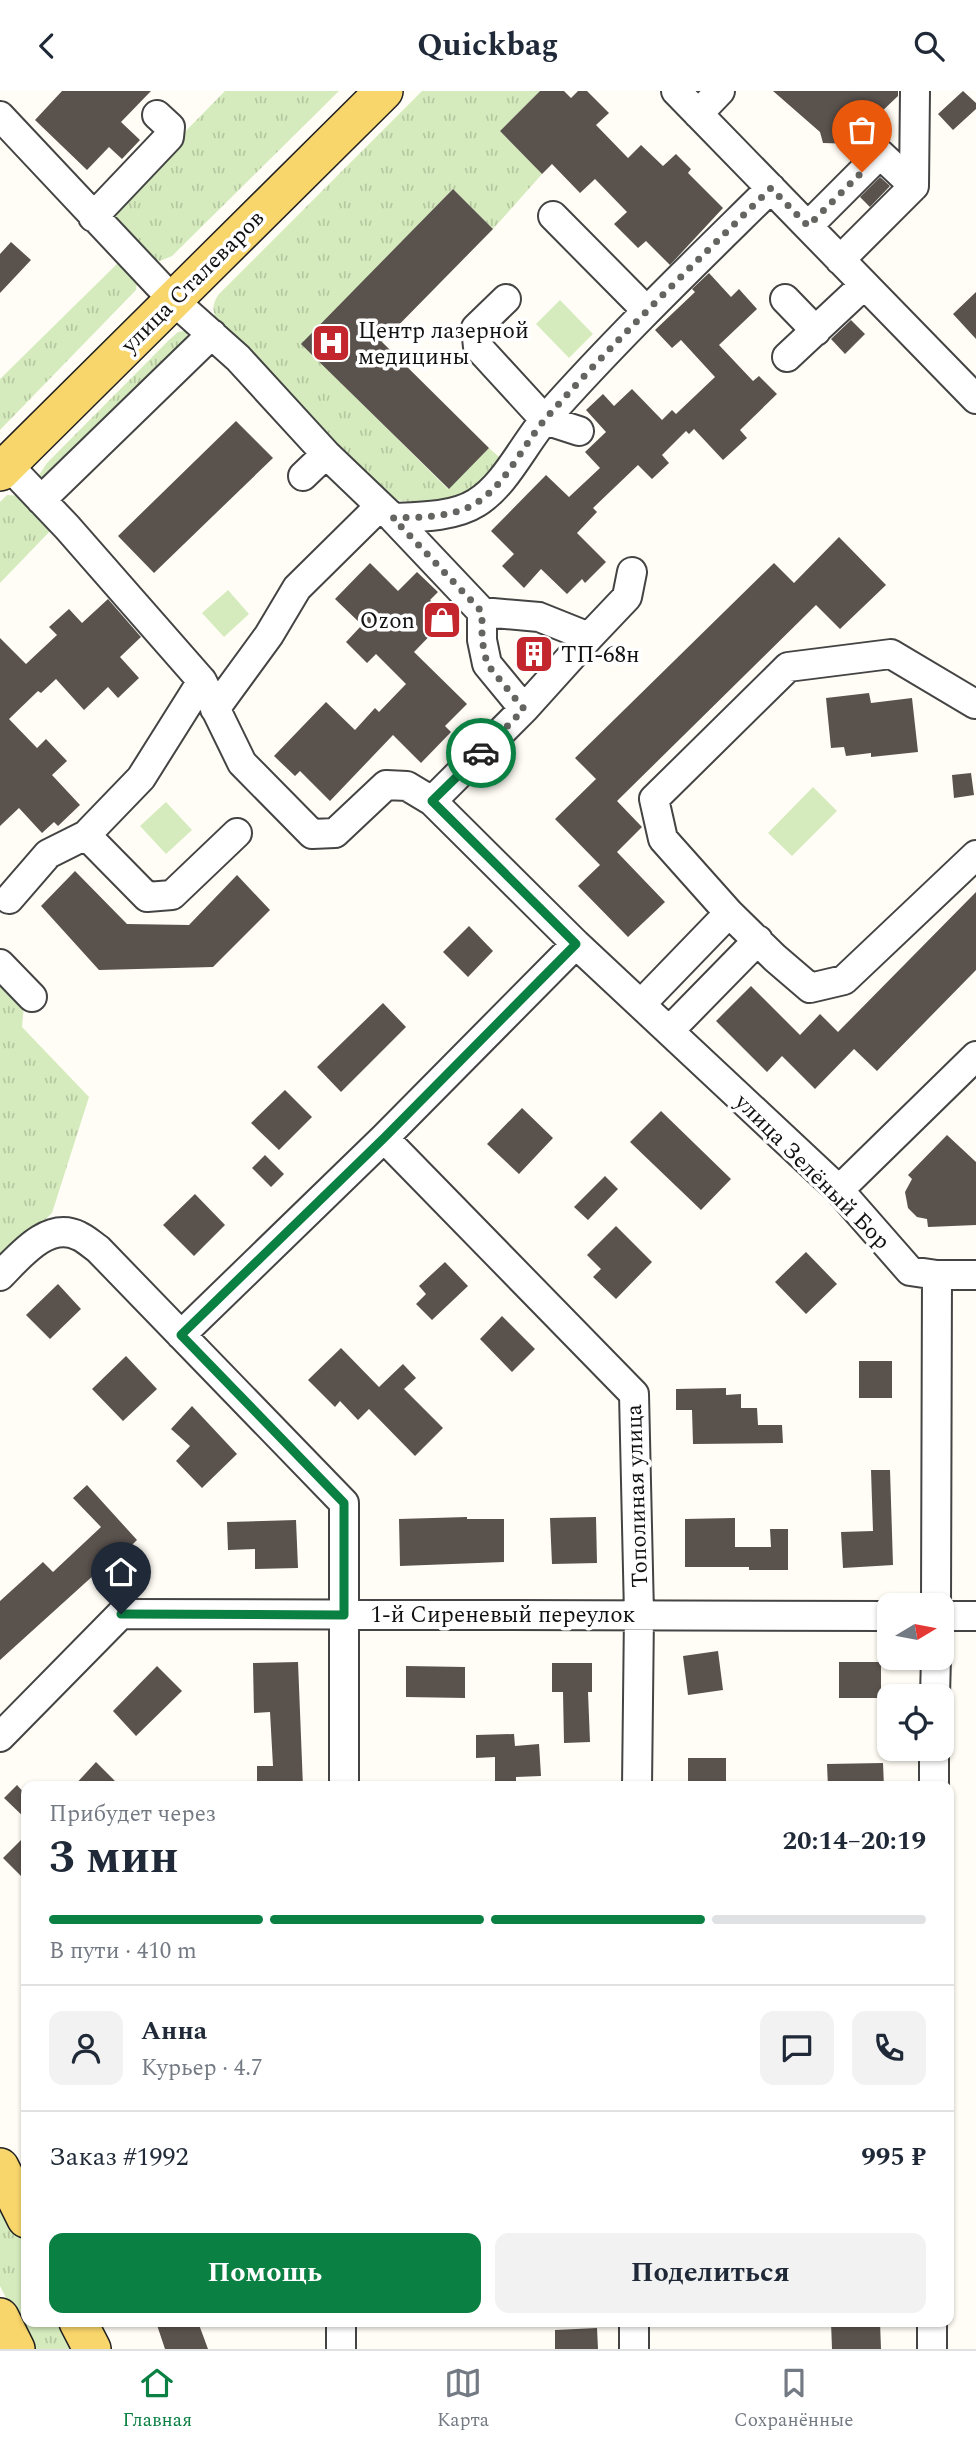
<!DOCTYPE html>
<html lang="ru">
<head>
<meta charset="utf-8">
<style>
  :root { --surface:#fff; --page:#f2f2f3; --text:#1f2937; --muted:#747a83; --line:#e0e1e3; --accent:#0b8043 }
  body { margin:0; font-family:Spectral,serif; background:var(--page); color:var(--text); height:100vh; display:flex; flex-direction:column; font-size:26px; white-space:nowrap }
  * { box-sizing:border-box; margin:0 }
  p { font-size:23px; color:var(--muted) }
  .icon { flex:none; width:38px; height:38px; fill:none; stroke:currentColor; stroke-width:2; stroke-linecap:round; stroke-linejoin:round }
  .map { position:relative; flex:1; overflow:hidden }
  .details { position:absolute; left:21px; top:1690px; width:933px; height:546px; display:flex; flex-direction:column; background:var(--surface); border-radius:14px; box-shadow:0 2px 5px #0004 }
  .details>* { flex:none }
  .needle { width:46px; rotate:80deg }
  .buttons { position:absolute; left:877px; top:1502px; display:grid; gap:14px }
  .buttons a { display:grid; place-items:center; width:77px; height:77px; border-radius:14px; background:var(--surface); box-shadow:0 2px 5px #0004; font-size:35px }
  .pin { position:absolute; display:grid; place-items:center; width:60px; height:60px; color:#fff; margin:-72px -30px; border-radius:50% 50% 50% 0; rotate:-45deg; box-shadow:0 0 7px #0007 }
  .pin .icon { rotate:45deg }
  .courier { position:absolute; display:grid; place-items:center; width:70px; height:70px; margin:-35px; border:5px solid #0b8043; border-radius:50%; background:#fff; color:#222; box-shadow:0 2px 9px #0007 }
  .overview em { font-style:normal; font-weight:700 }
  .overview div { display:flex; flex-direction:column-reverse }
  .overview { display:flex; align-items:center; justify-content:space-between; height:119px; padding:0 28px }
  h1 { font-size:46px; font-weight:700; line-height:52px }
  .bar { display:grid; grid-template-columns:repeat(4,1fr); gap:10px 7px; align-content:center; height:84px; padding:0 28px }
  .bar i { height:9px; border-radius:5px; background:var(--line) }
  .bar .selected { background:var(--accent) }
  .bar p { grid-column:span 4 }
  .line { display:flex; align-items:center; gap:18px; padding:0 28px; border-top:2px solid var(--line) }
  .line div { flex:1 }
  .round { display:grid; place-items:center; flex:none; width:74px; height:74px; border-radius:14px; background:var(--page) }
  .button { display:flex; gap:14px; margin-top:auto; padding:14px 28px }
  .button a { flex:1; height:80px; border-radius:14px; background:var(--accent); color:#fff; font-size:28px; font-weight:700; line-height:80px; text-align:center }
  .button a+a { background:var(--page); color:var(--text) }
  header { display:flex; justify-content:space-between; align-items:center; height:91px; padding:0 28px; background:var(--surface); font-size:32px; font-weight:700 }
  .menu { display:flex; justify-content:space-around; align-items:center; height:98px; border-top:2px solid var(--line); background:var(--surface); font-size:19px; color:var(--muted) }
  .menu a { display:grid; justify-items:center; gap:4px }
  .menu .selected { color:var(--accent) }
  .map>svg:first-child { display:block }
  .grass { fill:url(#grass-tufts) }
  .park { fill:#d5ebbd }
  .building { fill:#5a524d }
  .lines { fill:none; stroke-linecap:round; stroke-linejoin:round }
  .minor-casing { stroke:#444; stroke-width:32 }
  .major-casing { stroke:#222; stroke-width:40 }
  .minor { stroke:#fff; stroke-width:28 }
  .major { stroke:#f9d66b; stroke-width:37 }
  .done { stroke:#646461; stroke-width:7; stroke-dasharray:0 12.6 }
  .route { stroke:#0b8043; stroke-width:9 }
  .labels { text-anchor:middle; stroke-width:7; stroke-linejoin:round; paint-order:stroke }
  .street-label { font-size:23px; fill:#111; stroke:#fff }
  .poi-label { font-size:23px; fill:#111; stroke:#fff; text-anchor:start }
</style>
</head>
<body>
<header><svg class="icon" aria-label="back" viewBox="0 0 24 24"><path d="M15 5l-7 7 7 7"/></svg>Quickbag<svg class="icon" aria-label="search" viewBox="0 0 24 24"><circle cx="10" cy="10" r="6"/><path d="M15 15l6 6"/></svg></header>
<div class="map">
<svg width="976" height="2258" viewBox="0 0 976 2258">
  <defs>
    <pattern id="grass-tufts" width="24" height="20" patternUnits="userSpaceOnUse" patternTransform="scale(1.75)"><rect width="24" height="20" fill="#d5ebbd"/><path d="M3 7l-1-3M5 7V3M7 7l1-3M15 17l-1-3M17 17v-4M19 17l1-3" fill="none" stroke="#b6c8a1"/></pattern>
  </defs>
  <rect width="100%" height="100%" fill="#fffdf5"/>
  <path class="grass" d="M 225,0 L 339,0 L 172,165 L 160,170 L 147,164 L 114,127 L 116,111 Z
    M 422,0 L 540,0 L 500,40 L 542,83 L 493,138 L 453,98 L 302,253 L 448,398 L 489,357 L 506,372 L 455,410 L 410,411 L 384,407 L 217,230 C 212,219 212,213 219,203 Z
    M 121,169 L 138,185 L 136,199 L 0,339 L 0,288 Z
    M 189,239 L 182,255 L 40,390 L 39,384 L 47,372 L 169,249 L 178,241 Z
    M 7,404 L 25,405 L 54,436 L 0,492 L 0,411 Z
    M 0,886 L 24,914 L 22,936 L 89,1006 L 52,1122 L 0,1172 Z
    M 0,2107 L 26,2156 L 26,2231 L 64,2231 L 76,2258 L 32,2258 L 0,2195 Z"/>
  <path class="park" d="M 560,209 L 593,243 L 569,267 L 536,233 Z
    M 228,499 L 249,523 L 224,546 L 202,522 Z
    M 813,696 L 837,720 L 792,765 L 768,742 Z
    M 166,711 L 192,739 L 166,763 L 140,735 Z"/>
  <path class="building" d="M 62,0 L 151,0 L 121,31 L 140,49 L 122,68 L 109,56 L 87,79 L 35,29 Z
    M 540,0 L 564,0 L 571,7 L 578,0 L 587,0 L 609,22 L 596,34 L 628,67 L 641,54 L 663,75 L 676,63 L 691,78 L 688,82 L 723,117 L 670,174 L 646,150 L 638,157 L 614,133 L 627,121 L 595,88 L 580,102 L 552,73 L 542,83 L 500,40 Z
    M 773,0 L 898,0 L 898,5 L 858,43 L 855,53 L 823,52 L 820,41 Z
    M 963,0 L 976,12 L 976,18 L 953,39 L 938,23 Z
    M 880,86 L 890,95 L 870,116 L 860,106 Z
    M 453,98 L 493,138 L 382,251 L 489,357 L 449,398 L 301,253 Z
    M 11,151 L 31,169 L 0,202 L 0,163 Z
    M 709,182 L 731,206 L 739,198 L 757,218 L 719,254 L 753,290 L 759,285 L 777,303 L 740,339 L 747,347 L 723,369 L 694,338 L 689,343 L 686,340 L 662,364 L 669,372 L 652,388 L 638,374 L 593,417 L 597,421 L 577,442 L 606,471 L 585,492 L 582,488 L 567,503 L 541,478 L 524,497 L 502,475 L 514,463 L 491,440 L 546,384 L 569,406 L 600,377 L 585,361 L 606,341 L 586,319 L 603,303 L 614,315 L 632,298 L 662,329 L 672,319 L 676,323 L 715,286 L 681,249 L 672,257 L 655,239 L 695,201 L 692,198 Z
    M 976,201 L 976,248 L 953,223 Z
    M 851,229 L 865,243 L 845,263 L 831,248 Z
    M 236,330 L 273,367 L 154,482 L 118,445 Z
    M 839,446 L 886,494 L 840,538 L 816,514 L 617,710 L 642,736 L 617,761 L 665,811 L 628,846 L 578,795 L 600,774 L 555,728 L 596,688 L 575,667 L 774,472 L 794,492 Z
    M 370,472 L 398,500 L 417,481 L 438,501 L 430,509 L 448,526 L 414,561 L 467,613 L 445,635 L 451,641 L 421,672 L 393,644 L 330,710 L 300,680 L 295,685 L 274,665 L 326,611 L 355,639 L 375,617 L 379,621 L 406,593 L 376,563 L 367,572 L 346,551 L 362,534 L 335,508 Z
    M 108,508 L 141,546 L 120,566 L 139,587 L 118,607 L 108,596 L 84,619 L 56,588 L 41,602 L 38,600 L 9,628 L 37,657 L 46,648 L 67,670 L 52,684 L 80,714 L 58,735 L 54,731 L 42,742 L 19,717 L 0,735 L 0,547 L 26,573 L 57,544 L 49,536 L 69,518 L 82,532 Z
    M 539,544 L 553,557 L 528,582 L 515,569 Z
    M 869,602 L 871,612 L 912,607 L 918,661 L 871,666 L 871,662 L 846,665 L 844,656 L 831,657 L 826,607 Z
    M 971,682 L 974,704 L 954,707 L 952,684 Z
    M 75,780 L 127,833 L 189,834 L 237,784 L 270,819 L 213,876 L 99,879 L 41,815 Z
    M 976,801 L 976,879 L 877,980 L 854,958 L 815,998 L 782,965 L 767,981 L 716,930 L 751,895 L 800,944 L 820,923 L 838,941 Z
    M 469,835 L 493,860 L 468,886 L 443,861 Z
    M 383,912 L 406,936 L 341,1001 L 317,976 Z
    M 285,999 L 312,1026 L 279,1059 L 251,1032 Z
    M 522,1017 L 553,1047 L 519,1083 L 487,1053 Z
    M 661,1020 L 731,1088 L 701,1119 L 630,1051 Z
    M 947,1044 L 976,1071 L 976,1134 L 928,1136 L 927,1128 L 917,1126 L 908,1117 L 905,1101 L 912,1088 L 908,1084 Z
    M 265,1064 L 284,1083 L 271,1096 L 252,1077 Z
    M 605,1085 L 618,1098 L 588,1129 L 574,1116 Z
    M 195,1103 L 225,1134 L 194,1165 L 163,1134 Z
    M 616,1135 L 652,1171 L 616,1208 L 593,1186 L 601,1178 L 587,1164 Z
    M 806,1161 L 837,1193 L 806,1223 L 775,1191 Z
    M 445,1171 L 468,1195 L 432,1229 L 416,1213 L 426,1203 L 419,1195 Z
    M 58,1193 L 81,1218 L 50,1248 L 26,1224 Z
    M 502,1225 L 535,1258 L 512,1281 L 480,1248 Z
    M 341,1257 L 379,1296 L 403,1273 L 416,1287 L 404,1298 L 443,1337 L 415,1365 L 369,1318 L 358,1329 L 340,1310 L 335,1316 L 308,1289 Z
    M 126,1265 L 157,1298 L 123,1330 L 92,1298 Z
    M 859,1270 L 892,1270 L 892,1307 L 859,1307 Z
    M 726,1297 L 726,1304 L 741,1303 L 741,1317 L 757,1317 L 758,1334 L 782,1334 L 783,1352 L 693,1353 L 692,1319 L 676,1319 L 676,1298 Z
    M 192,1315 L 237,1363 L 202,1397 L 176,1370 L 190,1355 L 171,1338 Z
    M 871,1379 L 890,1379 L 893,1474 L 843,1477 L 841,1441 L 873,1440 Z
    M 87,1394 L 137,1449 L 98,1487 L 95,1483 L 0,1569 L 0,1510 L 43,1471 L 53,1481 L 101,1436 L 73,1407 Z
    M 467,1426 L 467,1428 L 504,1428 L 504,1471 L 400,1475 L 399,1428 Z
    M 596,1426 L 597,1472 L 552,1473 L 550,1427 Z
    M 735,1427 L 735,1456 L 771,1456 L 770,1438 L 788,1438 L 788,1479 L 749,1479 L 749,1476 L 685,1476 L 685,1428 Z
    M 296,1429 L 298,1477 L 255,1478 L 255,1458 L 228,1459 L 227,1431 Z
    M 718,1560 L 723,1599 L 688,1604 L 683,1565 Z
    M 298,1571 L 303,1696 L 257,1696 L 257,1675 L 273,1675 L 270,1621 L 254,1622 L 253,1572 Z
    M 839,1571 L 881,1571 L 881,1607 L 839,1607 Z
    M 552,1572 L 592,1572 L 592,1601 L 588,1601 L 590,1651 L 564,1652 L 563,1601 L 552,1601 Z
    M 157,1575 L 182,1600 L 136,1645 L 113,1620 Z
    M 406,1575 L 465,1576 L 465,1607 L 406,1606 Z
    M 514,1643 L 515,1655 L 539,1653 L 541,1685 L 516,1686 L 516,1696 L 495,1696 L 495,1666 L 476,1667 L 476,1644 Z
    M 688,1667 L 726,1667 L 726,1696 L 688,1696 Z
    M 96,1671 L 121,1696 L 73,1696 Z
    M 883,1672 L 884,1696 L 828,1696 L 827,1673 Z
    M 17,1694 L 26,1704 L 26,1728 L 4,1707 Z
    M 26,1744 L 26,1790 L 3,1767 Z
    M 156,2231 L 198,2231 L 208,2258 L 165,2258 Z
    M 831,2231 L 880,2231 L 881,2258 L 832,2258 Z
    M 597,2237 L 598,2258 L 555,2258 L 555,2239 Z"/>
  <g class="lines">
    <g class="minor-casing">
      <path id="minor" d="M 676,0 L 976,308
        M 698,23 L 720,0
        M 0,25 L 173,209 L 238,267 L 326,363 L 393,427 L 482,521 L 539,526 L 589,546 L 627,506 L 632,481
        M 914,95 L 915,0
        M 553,125 L 646,219
        M 93,126 L 169,46 L 170,36 L 157,24
        M 808,135 L 880,63 L 914,95 L 840,169
        M 506,208 L 476,237 L 478,256 L 545,329 L 579,340
        M 785,208 L 816,240
        M 787,266 L 864,194
        M 8,374 L 67,436 L 202,590 L 141,687 L 86,744
        M 303,385 L 326,363
        M 41,409 L 212,243
        M 393,427 C 419,426 454,426 476,412 C 506,394 524,352 547,326 C 618,246 695,172 771,97
        M 482,521 L 482,549 L 487,573 L 524,618 L 589,546
        M 202,590 L 242,672 L 312,743 L 335,742 L 386,694 L 407,695 L 432,710 L 576,853 L 839,1099 L 910,1180 L 937,1184 L 936,1514
        M 215,618 L 269,544 L 297,497 L 379,416
        M 432,710 L 524,618
        M 9,808 L 48,763 L 86,744 L 147,806 L 172,804 L 237,742
        M 729,822 L 775,867 L 810,897 L 844,889 L 976,764
        M 0,873 L 32,906
        M 642,912 L 729,822 L 663,748 L 654,708 L 788,576 L 891,563 L 975,613
        M 670,939 L 758,849
        M 384,1047 L 634,1303 L 639,1523 L 637,1696
        M 839,1099 L 976,965
        M 937,1184 L 976,1184
        M 0,1185 C 19,1166 48,1129 79,1145 C 86,1148 92,1154 98,1158 L 344,1412 L 344,1696
        M 181,1244 L 384,1047 L 576,853
        M 942,1525 L 976,1525
        M 935,1605 L 936,1566
        M 0,1646 L 121,1523 L 889,1525
        M 934,1696 L 934,1657
        M 932,2231 L 932,2258
        M 341,2258 L 341,2231
        M 634,2258 L 634,2231"/>
    </g>
    <g class="major-casing">
      <path id="major" d="M 0,381 L 384,0
        M 0,2076 L 26,2128
        M 0,2226 L 16,2258
        M 78,2231 L 92,2258"/>
    </g>
    <use href="#minor" class="minor"/>
    <use href="#major" class="major"/>
  </g>
  <g class="lines">
    <path class="done" d="M 481,662 L 524,618 L 487,573 L 482,549 L 482,521 L 393,427 C 420,426 453,427 476,412 C 506,394 524,352 547,326 C 618,246 695,172 771,97 L 808,135 L 862,81"/>
    <path class="route" d="M 121,1523 L 344,1524 L 344,1412 L 181,1244 L 384,1047 L 576,853 L 432,710 L 481,662"/>
  </g>
  <defs>
    <g id="hospital-square" transform="scale(2.0125)"><rect x="-9" y="-9" width="18" height="18" rx="4" fill="#c4262e" stroke="#fff"/><path d="M-5-5h3v3.5h4V-5h3V5h-3V1.5h-4V5h-3Z" fill="#fff"/></g>
    <g id="shop-square" transform="scale(2.0125)"><rect x="-9" y="-9" width="18" height="18" rx="4" fill="#c4262e" stroke="#fff"/><path d="M-5-2.5h2.3a2.7 3.5 0 0 1 5.4 0H5L5.5 6h-11ZM-1.5-2.5h3a1.5 2.3 0 0 0-3 0Z" fill="#fff"/></g>
    <g id="building-square" transform="scale(2.0125)"><rect x="-9" y="-9" width="18" height="18" rx="4" fill="#c4262e" stroke="#fff"/><path d="M-4-6H4V6H1V3H-1V6H-4ZM-2.5-4.3h1.7v1.8h-1.7ZM.8-4.3h1.7v1.8H.8ZM-2.5-1h1.7V.8h-1.7ZM.8-1h1.7V.8H.8Z" fill="#fff"/></g>
  </defs>
  <g fill-rule="evenodd">
    <use href="#hospital-square" x="331" y="252"/>
    <use href="#shop-square" x="442" y="529"/>
    <use href="#building-square" x="534" y="563"/>
  </g>
  <g class="labels">
    <g class="street-label">
      <text transform="translate(192 190) rotate(-45)" y="8">улица Сталеваров</text>
      <text transform="translate(813 1080) rotate(45)" y="8">улица Зелёный Бор</text>
      <text transform="translate(636 1405) rotate(-92)" y="8">Тополиная улица</text>
      <text x="503" y="1531">1-й Сиреневый переулок</text>
    </g>
    <g class="poi-label">
      <text x="358" y="247">Центр лазерной<tspan x="358" dy="26">медицины</tspan></text>
      <text x="415" y="537" text-anchor="end">Ozon</text>
      <text x="561" y="571">ТП-68н</text>
    </g>
  </g>
</svg>
<div class="buttons">
<a><svg class="needle" viewBox="-14 -14 28 28"><path d="M0-13l5 13h-10z" fill="#e53935"/><path d="M0 13l5-13h-10z" fill="#747a83"/></svg></a>
<a><svg class="icon" aria-label="locate" viewBox="0 0 24 24"><circle cx="12" cy="12" r="6"/><path d="M12 2v4M12 18v4M2 12h4M18 12h4"/></svg></a>
</div>
<div class="pin" style="left:862px;top:81px;background:#ea580c"><svg class="icon" aria-label="bag" viewBox="0 0 24 24"><path d="M5 8h14l-1 12H6zM9 8a3 3 0 0 1 6 0"/></svg></div>
<div class="pin" style="left:121px;top:1523px;background:#1f2937"><svg class="icon" aria-label="home" viewBox="0 0 24 24"><path d="M3 11l9-7 9 7M6 9v11h12V9"/></svg></div>
<div class="courier" style="left:481px;top:662px"><svg class="icon" aria-label="car" viewBox="0 0 24 24"><path d="M5 17H2v-5l4-1 3-4h7l3 4 3 1v5h-3M9 17h6M6 11h13"/><circle cx="7" cy="17" r="2"/><circle cx="17" cy="17" r="2"/></svg></div>
<section class="details">
<div class="overview"><div><h1>3 мин</h1><p>Прибудет через</p></div><em>20:14–20:19</em></div>
<div class="bar"><i class="selected"></i><i class="selected"></i><i class="selected"></i><i></i><p>В пути · 410 m</p></div>
<div class="line" style="height:126px"><a class="round"><svg class="icon" aria-label="person" viewBox="0 0 24 24"><circle cx="12" cy="8" r="4"/><path d="M4 21q1-7 8-7t8 7"/></svg></a><div><b>Анна</b><p>Курьер · 4.7</p></div><a class="round"><svg class="icon" aria-label="chat" viewBox="0 0 24 24"><path d="M4 5h16v11H9l-5 4z"/></svg></a><a class="round"><svg class="icon" aria-label="phone" viewBox="0 0 24 24"><path d="M5 4h4l2 5-3 2q2 4 5 5l2-3 5 2v4C11 20 4 13 5 4z"/></svg></a></div>
<div class="line" style="height:91px"><div>Заказ #1992</div><b>995 ₽</b></div>
<div class="button"><a>Помощь</a><a>Поделиться</a></div>
</section>
</div>
<nav class="menu">
<a class="selected"><svg class="icon" aria-label="home" viewBox="0 0 24 24"><path d="M3 11l9-7 9 7M6 9v11h12V9"/></svg>Главная</a>
<a><svg class="icon" aria-label="map" viewBox="0 0 24 24"><path d="M3 6l6-2 6 2 6-2v14l-6 2-6-2-6 2zM9 4v14M15 6v14"/></svg>Карта</a>
<a><svg class="icon" aria-label="saved" viewBox="0 0 24 24"><path d="M7 4h10v16l-5-4-5 4z"/></svg>Сохранённые</a>
</nav>
</body>
</html>
